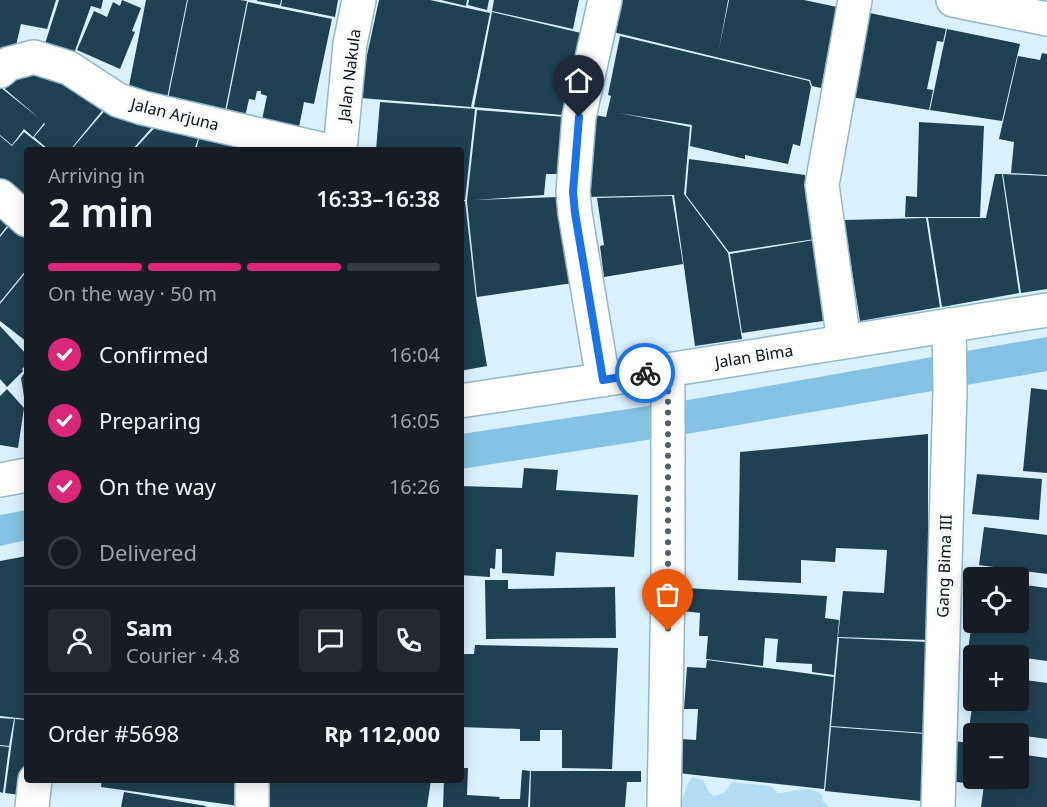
<!DOCTYPE html>
<html lang="en">
<head>
<meta charset="utf-8">
<style>
  :root { --surface:#171b24; --page:#242831; --text:#f1f3f6; --muted:#9ea1a6; --line:#363941; --accent:#db2777 }
  body { margin:0; font-family:"Noto Sans",sans-serif; background:var(--page); color:var(--text); height:100vh; display:flex; flex-direction:column; font-size:22px; white-space:nowrap }
  * { box-sizing:border-box; margin:0 }
  p { font-size:20px; color:var(--muted) }
  .icon { flex:none; width:33px; height:33px; fill:none; stroke:currentColor; stroke-width:2; stroke-linecap:round; stroke-linejoin:round }
  .map { position:relative; flex:1; overflow:hidden }
  .details { position:absolute; left:24px; top:147px; width:440px; height:636px; display:flex; flex-direction:column; background:var(--surface); border-radius:6px; box-shadow:0 3px 15px #0003 }
  .details>* { flex:none }
  .tools { position:absolute; left:963px; top:567px; display:grid; gap:12px }
  .tools a { display:grid; place-items:center; width:66px; height:66px; border-radius:6px; background:var(--surface); box-shadow:0 3px 15px #0003; font-size:30px }
  .pin { position:absolute; display:grid; place-items:center; width:51px; height:51px; color:#fff; margin:-62px -26px; border-radius:50% 50% 50% 0; rotate:-45deg; box-shadow:0 0 6px #0007 }
  .pin .icon { rotate:45deg }
  .courier { position:absolute; display:grid; place-items:center; width:60px; height:60px; margin:-30px; border:4px solid #1a73e8; border-radius:50%; background:#fff; color:#222; box-shadow:0 2px 8px #0007 }
  .overview em { font-style:normal; font-weight:600 }
  .overview div { display:flex; flex-direction:column-reverse }
  .overview { display:flex; align-items:center; justify-content:space-between; height:102px; padding:0 24px }
  h1 { font-size:39px; font-weight:600; line-height:45px }
  .bar { display:grid; grid-template-columns:repeat(4,1fr); gap:9px 6px; align-content:center; height:72px; padding:0 24px }
  .bar i { height:8px; border-radius:4px; background:var(--line) }
  .bar .on { background:var(--accent) }
  .bar p { grid-column:span 4 }
  .line { display:flex; align-items:center; gap:15px; padding:0 24px; border-top:2px solid var(--line) }
  .line div { flex:1 }
  .round { display:grid; place-items:center; flex:none; width:63px; height:63px; border-radius:6px; background:var(--page) }
  ol { padding:0 24px; list-style:none }
  li { display:flex; align-items:center; gap:18px; height:66px }
  li p { margin-inline-start:auto }
  li .icon { padding:6px; border-radius:50%; background:var(--accent); color:#fff; stroke-width:4 }
  li:last-child { color:var(--muted) }
  li i { width:33px; height:33px; border:3px solid var(--line); border-radius:50% }
  .map>svg:first-child { display:block }
  .green { fill:#b4ddf3 }
  .water { fill:#83c2e2 }
  .building { fill:#1f4152 }
  .lines { fill:none; stroke-linecap:round; stroke-linejoin:round }
  .street-casing { stroke:#92b7cb; stroke-width:36 }
  .street { stroke:#fff; stroke-width:33 }
  .done { stroke:#4f5f68; stroke-width:6; stroke-dasharray:0 10.8 }
  .route { stroke:#1a73e8; stroke-width:8 }
  .labels { text-anchor:middle; stroke-width:6; stroke-linejoin:round; paint-order:stroke }
  .street-label { font-size:16px; fill:#041118; stroke:#fafafa }
</style>
</head>
<body>
<div class="map">
<svg width="1047" height="807" viewBox="0 0 1047 807">
  <rect width="100%" height="100%" fill="#daf1fd"/>
  <path class="green" d="M 693,777 L 703,780 L 709,792 L 714,796 L 724,793 L 732,782 L 771,786 L 778,793 L 782,793 C 796,790 809,785 822,794 L 823,801 L 829,807 L 681,807 C 683,798 686,782 693,777 Z"/>
  <path class="water" d="M 1047,337 L 1047,371 L 704,431 L 461,469 L 461,434 L 688,400 Z
    M 27,510 L 27,540 L 0,546 L 0,515 Z"/>
  <path class="building" d="M 0,0 L 56,0 L 47,29 L 21,24 L 15,50 L 0,48 Z
    M 59,0 L 103,0 L 101,9 L 91,6 L 72,59 L 42,53 Z
    M 122,0 L 141,8 L 132,31 L 135,32 L 120,69 L 77,50 L 94,11 L 107,17 L 113,2 L 120,6 Z
    M 146,0 L 187,0 L 166,103 L 127,96 Z
    M 188,0 L 240,0 L 247,1 L 224,116 L 167,104 Z
    M 257,0 L 281,0 L 280,5 L 257,1 Z
    M 282,0 L 338,0 L 335,17 L 281,6 Z
    M 379,0 L 430,0 L 490,13 L 471,107 L 361,98 L 359,92 Z
    M 441,0 L 467,0 L 466,6 Z
    M 469,0 L 489,0 L 487,10 L 468,5 Z
    M 494,0 L 579,0 L 573,29 L 492,11 Z
    M 620,0 L 728,0 L 719,49 L 729,0 L 804,0 L 837,7 L 821,88 L 812,86 L 810,80 L 613,32 Z
    M 248,2 L 332,19 L 314,104 L 304,102 L 299,127 L 262,120 L 267,96 L 261,94 L 261,91 L 257,91 L 255,100 L 249,99 L 245,117 L 226,113 Z
    M 492,12 L 581,33 L 562,115 L 474,107 Z
    M 865,12 L 946,29 L 943,42 L 937,41 L 927,89 L 933,90 L 929,110 L 851,97 Z
    M 947,29 L 1020,44 L 1002,121 L 930,110 Z
    M 620,36 L 809,81 L 811,87 L 800,146 L 793,144 L 788,164 L 745,155 L 745,159 L 690,146 L 692,125 L 619,113 L 690,127 L 684,194 L 728,253 L 742,339 L 695,346 L 674,195 L 587,197 L 595,115 L 606,117 L 611,96 L 608,95 Z
    M 1042,53 L 1047,54 L 1047,175 L 1011,173 L 1014,142 L 999,139 L 1018,56 L 1040,60 Z
    M 25,66 L 110,101 L 70,150 L 49,150 L 34,137 L 45,124 L 44,123 L 33,137 L 24,129 L 12,145 L 0,135 L 0,87 L 40,119 L 5,89 Z
    M 112,102 L 154,125 L 132,150 L 71,150 Z
    M 380,102 L 475,109 L 465,200 L 460,200 L 460,150 L 376,150 Z
    M 477,110 L 566,117 L 561,174 L 546,174 L 544,195 L 475,200 L 559,197 L 573,283 L 477,297 L 467,201 Z
    M 919,122 L 984,126 L 980,217 L 905,217 L 906,196 L 917,197 Z
    M 159,123 L 198,139 L 194,150 L 134,150 Z
    M 24,132 L 47,150 L 27,150 L 27,212 L 0,190 L 0,136 L 12,146 Z
    M 200,135 L 248,149 L 248,150 L 196,150 Z
    M 689,159 L 805,175 L 805,185 L 815,239 L 729,252 L 686,195 Z
    M 995,174 L 1002,174 L 1019,293 L 942,307 L 928,218 L 986,218 Z
    M 1003,174 L 1047,176 L 1047,289 L 1021,293 Z
    M 672,196 L 683,264 L 604,277 L 600,246 L 604,245 L 597,198 Z
    M 465,201 L 476,298 L 487,366 L 460,371 L 460,202 Z
    M 0,203 L 15,216 L 0,235 Z
    M 17,216 L 27,225 L 27,269 L 0,302 L 0,237 Z
    M 926,218 L 940,307 L 860,321 L 844,220 Z
    M 814,240 L 823,321 L 742,333 L 730,254 Z
    M 27,271 L 27,342 L 0,321 L 0,304 Z
    M 0,326 L 27,355 L 27,364 L 22,369 L 23,371 L 7,387 L 0,379 Z
    M 27,369 L 27,409 L 26,409 L 21,378 Z
    M 1031,388 L 1047,390 L 1047,473 L 1023,471 Z
    M 7,389 L 24,408 L 18,448 L 0,445 L 0,396 Z
    M 928,434 L 928,640 L 838,637 L 843,591 L 884,593 L 887,550 L 836,548 L 835,562 L 801,560 L 801,583 L 738,580 L 740,452 Z
    M 524,468 L 558,470 L 556,490 L 638,495 L 634,557 L 556,552 L 554,576 L 502,573 L 502,549 L 496,549 L 495,569 L 490,568 L 490,577 L 460,575 L 460,486 L 522,488 Z
    M 977,474 L 1042,479 L 1039,520 L 972,514 Z
    M 984,527 L 1047,535 L 1047,574 L 979,565 Z
    M 27,556 L 27,719 L 0,716 L 0,561 Z
    M 485,580 L 508,580 L 508,589 L 615,587 L 616,638 L 486,639 Z
    M 1018,584 L 1047,588 L 1047,661 L 1018,657 L 1018,656 L 1008,656 L 968,650 L 972,622 L 1018,622 Z
    M 686,588 L 827,596 L 825,618 L 839,620 L 834,675 L 812,672 L 812,664 L 776,662 L 778,639 L 765,638 L 763,666 L 706,659 L 708,636 L 699,636 L 700,613 L 683,611 Z
    M 839,638 L 928,642 L 926,733 L 831,726 Z
    M 475,645 L 618,648 L 612,769 L 562,768 L 562,730 L 540,730 L 540,741 L 520,741 L 520,729 L 460,727 L 460,654 L 474,654 Z
    M 707,660 L 834,677 L 824,789 L 678,773 L 681,739 L 696,740 L 698,709 L 684,709 L 687,667 L 706,668 Z
    M 1018,679 L 1047,683 L 1047,739 L 1018,735 L 1018,734 L 1005,734 L 969,729 L 973,700 L 1018,700 Z
    M 0,718 L 14,719 L 9,746 L 0,745 Z
    M 15,719 L 27,720 L 27,796 L 5,793 Z
    M 831,727 L 926,734 L 921,801 L 825,791 Z
    M 955,741 L 974,744 L 973,784 L 949,781 Z
    M 0,746 L 9,747 L 3,793 L 0,792 Z
    M 1018,754 L 1047,758 L 1047,807 L 981,807 L 985,778 L 1018,778 Z
    M 460,768 L 468,768 L 467,795 L 500,797 L 499,799 L 520,799 L 522,770 L 530,771 L 528,807 L 443,807 L 444,780 L 460,780 Z
    M 531,771 L 641,771 L 641,782 L 627,782 L 625,807 L 530,807 Z
    M 102,780 L 241,780 L 239,806 L 101,787 Z
    M 261,780 L 431,780 L 427,807 L 260,807 Z
    M 124,792 L 206,806 L 206,807 L 121,807 Z"/>
  <g class="lines">
    <g class="street-casing">
      <path id="street" d="M 953,0 L 1047,19
        M 0,71 L 8,64 L 34,57 L 69,68 L 118,100 L 143,108 L 325,150
        M 340,150 L 350,44 L 359,0
        M 0,196 L 27,220
        M 844,342 L 822,185 L 855,0
        M 603,380 L 575,213 L 573,192 L 579,117 L 605,0
        M 460,401 L 667,370 L 1047,310
        M 0,480 L 27,475
        M 32,807 L 35,780
        M 252,807 L 252,780
        M 664,807 L 668,585 L 668,393 L 667,370
        M 938,807 L 950,391 L 949,325"/>
    </g>
    <use href="#street" class="street"/>
  </g>
  <g class="lines">
    <path class="done" d="M 645,373 L 667,370 L 668,393 L 668,631"/>
    <path class="route" d="M 579,117 L 573,192 L 575,213 L 603,380 L 645,373"/>
  </g>
  <g class="labels">
    <g class="street-label">
      <text transform="translate(349 75) rotate(-83)" y="6">Jalan Nakula</text>
      <text transform="translate(175 114) rotate(14)" y="6">Jalan Arjuna</text>
      <text transform="translate(754 356) rotate(-9)" y="6">Jalan Bima</text>
      <text transform="translate(944 566) rotate(-88)" y="6">Gang Bima III</text>
    </g>
  </g>
</svg>
<div class="tools">
<a><svg class="icon" aria-label="locate" viewBox="0 0 24 24"><circle cx="12" cy="12" r="6"/><path d="M12 2v4M12 18v4M2 12h4M18 12h4"/></svg></a>
<a>+</a>
<a>−</a>
</div>
<div class="pin" style="left:668px;top:631px;background:#ea580c"><svg class="icon" aria-label="bag" viewBox="0 0 24 24"><path d="M5 8h14l-1 12H6zM9 8a3 3 0 0 1 6 0"/></svg></div>
<div class="pin" style="left:579px;top:117px;background:#1f2937"><svg class="icon" aria-label="home" viewBox="0 0 24 24"><path d="M3 11l9-7 9 7M6 9v11h12V9"/></svg></div>
<div class="courier" style="left:645px;top:373px"><svg class="icon" aria-label="bike" viewBox="0 0 24 24"><circle cx="6" cy="16" r="4"/><circle cx="18" cy="16" r="4"/><path d="M6 16l4-8h5l3 8M10 8l3 8H6M13 5h3"/></svg></div>
<section class="details">
<div class="overview"><div><h1>2 min</h1><p>Arriving in</p></div><em>16:33–16:38</em></div>
<div class="bar"><i class="on"></i><i class="on"></i><i class="on"></i><i></i><p>On the way · 50 m</p></div>
<ol>
<li><svg class="icon" aria-label="check" viewBox="0 0 24 24"><path d="M5 12l5 5 9-10"/></svg>Confirmed<p>16:04</p></li>
<li><svg class="icon" aria-label="check" viewBox="0 0 24 24"><path d="M5 12l5 5 9-10"/></svg>Preparing<p>16:05</p></li>
<li><svg class="icon" aria-label="check" viewBox="0 0 24 24"><path d="M5 12l5 5 9-10"/></svg>On the way<p>16:26</p></li>
<li><i></i>Delivered</li>
</ol>
<div class="line" style="height:108px"><a class="round"><svg class="icon" aria-label="person" viewBox="0 0 24 24"><circle cx="12" cy="8" r="4"/><path d="M4 21q1-7 8-7t8 7"/></svg></a><div><b>Sam</b><p>Courier · 4.8</p></div><a class="round"><svg class="icon" aria-label="chat" viewBox="0 0 24 24"><path d="M4 5h16v11H9l-5 4z"/></svg></a><a class="round"><svg class="icon" aria-label="phone" viewBox="0 0 24 24"><path d="M5 4h4l2 5-3 2q2 4 5 5l2-3 5 2v4C11 20 4 13 5 4z"/></svg></a></div>
<div class="line" style="height:78px"><div>Order #5698</div><b>Rp 112,000</b></div>
</section>
</div>
</body>
</html>
